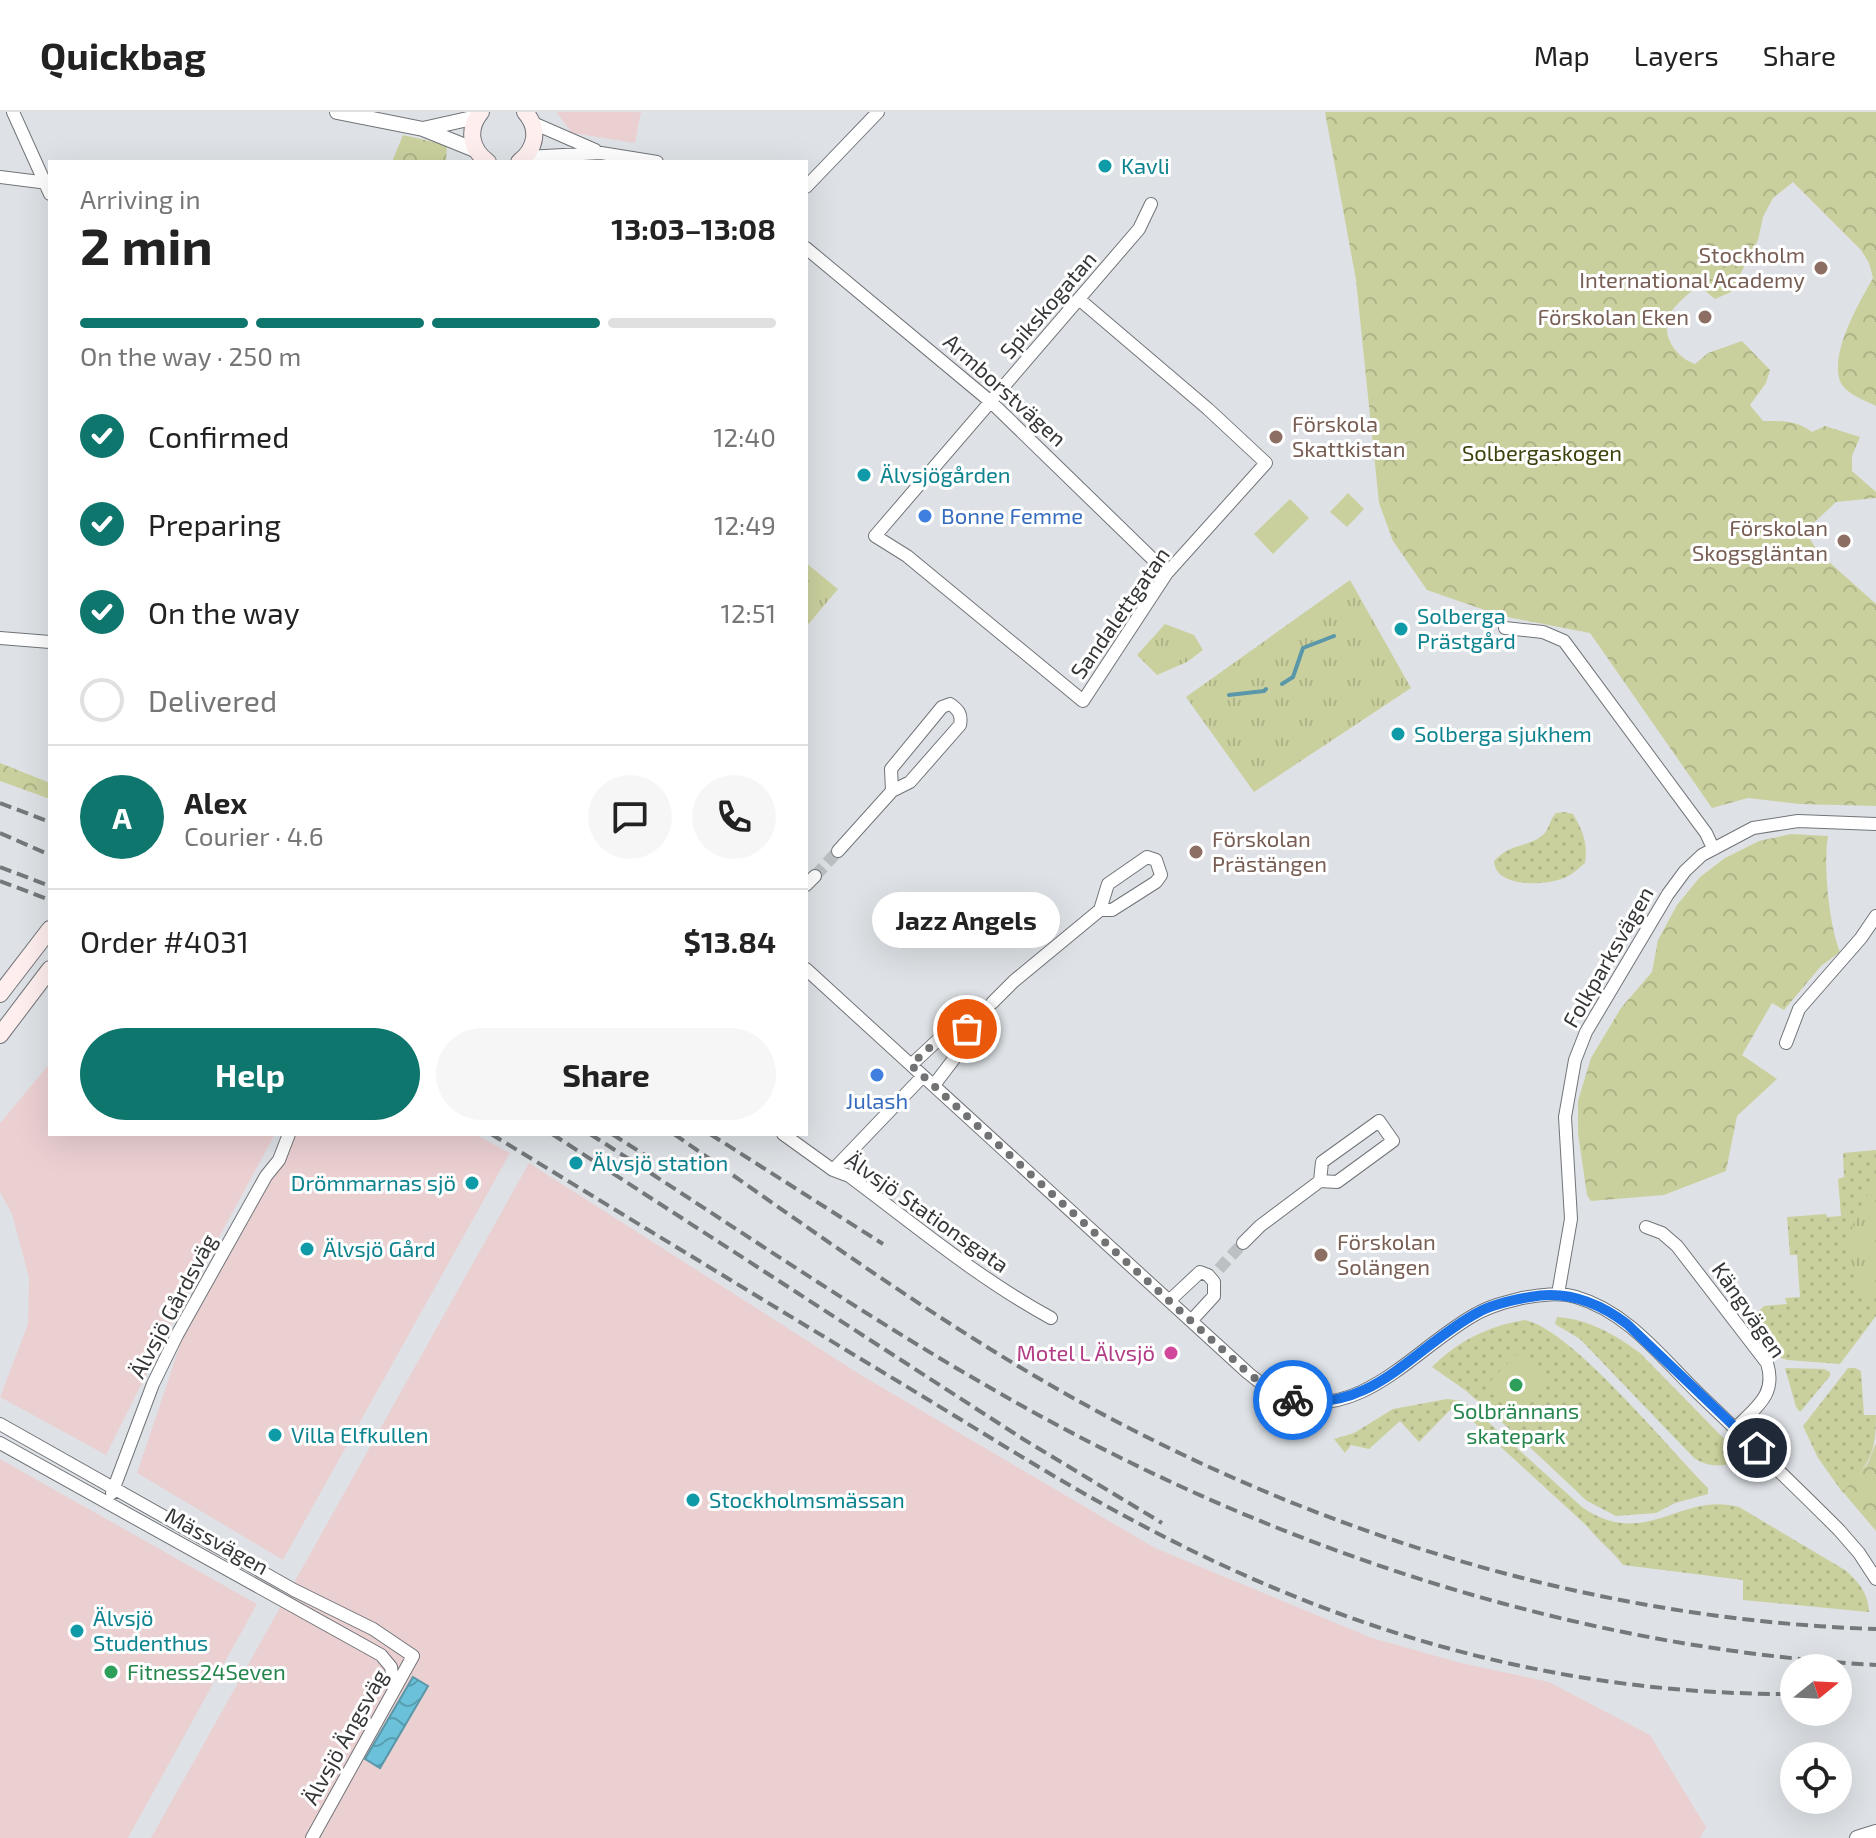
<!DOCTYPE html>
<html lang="en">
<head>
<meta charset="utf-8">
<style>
  :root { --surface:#fff; --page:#f6f6f6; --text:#222; --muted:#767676; --line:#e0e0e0; --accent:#0f766e }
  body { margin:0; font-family:"Exo 2",sans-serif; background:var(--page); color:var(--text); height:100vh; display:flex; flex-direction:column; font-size:30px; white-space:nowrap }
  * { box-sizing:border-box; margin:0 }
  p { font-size:26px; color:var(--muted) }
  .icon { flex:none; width:44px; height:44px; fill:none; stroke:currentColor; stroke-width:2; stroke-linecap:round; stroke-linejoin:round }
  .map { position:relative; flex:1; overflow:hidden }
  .sheet { position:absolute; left:48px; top:48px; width:760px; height:976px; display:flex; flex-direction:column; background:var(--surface); border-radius:0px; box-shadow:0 8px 32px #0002 }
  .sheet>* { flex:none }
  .needle { width:52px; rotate:72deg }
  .tools { position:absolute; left:1780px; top:1542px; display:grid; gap:16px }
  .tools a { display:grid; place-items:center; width:72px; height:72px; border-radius:50%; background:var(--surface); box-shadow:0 8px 32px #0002; font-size:40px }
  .pin { position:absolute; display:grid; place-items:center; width:68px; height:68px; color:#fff; margin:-34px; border:4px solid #fff; border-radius:50%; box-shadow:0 2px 8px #0007 }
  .courier { position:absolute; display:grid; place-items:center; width:80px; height:80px; margin:-40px; border:6px solid #1a73e8; border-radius:50%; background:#fff; color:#222; box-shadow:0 2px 10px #0007 }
  .bubble { position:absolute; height:56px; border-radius:28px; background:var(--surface); box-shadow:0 8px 32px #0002; font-size:26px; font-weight:700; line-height:56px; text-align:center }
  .headline em { font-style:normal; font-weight:700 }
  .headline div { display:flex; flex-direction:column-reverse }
  .headline { display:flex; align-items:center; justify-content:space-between; height:136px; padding:0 32px }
  h1 { font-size:52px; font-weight:700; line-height:60px }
  .bar { display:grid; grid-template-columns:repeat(4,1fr); gap:12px 8px; align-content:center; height:96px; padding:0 32px }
  .bar i { height:10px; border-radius:6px; background:var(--line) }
  .bar .on { background:var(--accent) }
  .bar p { grid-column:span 4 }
  .line { display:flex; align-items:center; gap:20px; padding:0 32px; border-top:2px solid var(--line) }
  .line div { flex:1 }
  .round { display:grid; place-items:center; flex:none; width:84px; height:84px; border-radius:42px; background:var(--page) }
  ol { padding:0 32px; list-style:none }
  li { display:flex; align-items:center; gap:24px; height:88px }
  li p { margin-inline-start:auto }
  li .icon { padding:8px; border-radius:50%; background:var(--accent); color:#fff; stroke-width:4 }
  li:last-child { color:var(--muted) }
  li i { width:44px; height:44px; border:4px solid var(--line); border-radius:50% }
  .cta { display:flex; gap:16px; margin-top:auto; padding:16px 32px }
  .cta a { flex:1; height:92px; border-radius:48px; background:var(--accent); color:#fff; font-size:32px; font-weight:700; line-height:92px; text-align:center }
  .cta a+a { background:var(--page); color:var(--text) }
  header { display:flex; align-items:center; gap:48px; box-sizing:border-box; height:112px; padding:0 40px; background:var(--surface); border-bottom:2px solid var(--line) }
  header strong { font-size:38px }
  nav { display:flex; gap:44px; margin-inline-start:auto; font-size:28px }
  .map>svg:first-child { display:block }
  .commercial { fill:#ebd0d2 }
  .grass { fill:url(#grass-dots) }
  .forest { fill:url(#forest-crowns) }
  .park { fill:url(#park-tufts) }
  .pitch { fill:#cad09d }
  .water { fill:url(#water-waves); stroke:#5a97a8; stroke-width:2 }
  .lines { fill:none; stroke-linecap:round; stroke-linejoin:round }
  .stream { stroke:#5a97a8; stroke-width:4 }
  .minor-tunnel { stroke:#bcc0c3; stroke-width:12; stroke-dasharray:12 6; stroke-linecap:butt }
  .minor-casing { stroke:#717478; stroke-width:14 }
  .tertiary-casing { stroke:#717478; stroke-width:16 }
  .secondary-casing { stroke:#717478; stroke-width:18 }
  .minor { stroke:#fff; stroke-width:12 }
  .tertiary { stroke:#fff; stroke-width:14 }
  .secondary { stroke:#feeeee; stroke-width:16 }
  .rail { stroke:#75787a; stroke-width:4; stroke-dasharray:12 6; stroke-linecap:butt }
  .done { stroke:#707274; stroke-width:8; stroke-dasharray:0 14.4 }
  .route { stroke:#1a73e8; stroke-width:10 }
  .culture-dot { fill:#0f9aa8; stroke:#fff; stroke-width:3 }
  .education-dot { fill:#8d6e63; stroke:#fff; stroke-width:3 }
  .shop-dot { fill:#3f7fe0; stroke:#fff; stroke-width:3 }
  .hotel-dot { fill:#d1479c; stroke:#fff; stroke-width:3 }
  .leisure-dot { fill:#2e9e5b; stroke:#fff; stroke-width:3 }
  .labels { text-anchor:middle; stroke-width:6; stroke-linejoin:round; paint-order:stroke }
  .culture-label { font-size:22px; fill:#0d838f; stroke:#fff; text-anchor:start }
  .education-label { font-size:22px; fill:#785e54; stroke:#fff; text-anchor:end }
  .street-label { font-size:22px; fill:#343637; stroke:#fff }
  .park-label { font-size:22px; fill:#3e420c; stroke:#fff }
  .shop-label { font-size:22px; fill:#366cbe; stroke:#fff; text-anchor:start }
  .hotel-label { font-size:22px; fill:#b23c85; stroke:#fff; text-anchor:end }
  .leisure-label { font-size:22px; fill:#27864d; stroke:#fff }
</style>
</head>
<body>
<header>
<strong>Quickbag</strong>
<nav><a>Map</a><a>Layers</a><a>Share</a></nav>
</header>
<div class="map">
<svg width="1876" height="1726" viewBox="0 0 1876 1726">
  <defs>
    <pattern id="grass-dots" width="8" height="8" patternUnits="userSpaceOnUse" patternTransform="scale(2)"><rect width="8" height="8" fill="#cad09d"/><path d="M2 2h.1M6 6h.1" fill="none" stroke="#aeb388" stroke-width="1.8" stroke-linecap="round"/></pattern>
    <pattern id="forest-crowns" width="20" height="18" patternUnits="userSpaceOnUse" patternTransform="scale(2)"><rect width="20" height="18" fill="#cad09d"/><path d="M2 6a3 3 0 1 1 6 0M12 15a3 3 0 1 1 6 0" fill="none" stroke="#aeb388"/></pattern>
    <pattern id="park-tufts" width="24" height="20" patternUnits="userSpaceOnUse" patternTransform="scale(2)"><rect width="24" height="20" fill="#cad09d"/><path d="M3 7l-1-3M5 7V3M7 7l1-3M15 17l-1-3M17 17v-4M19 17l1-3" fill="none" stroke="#aeb388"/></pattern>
    <pattern id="water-waves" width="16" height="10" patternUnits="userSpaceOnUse" patternTransform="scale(2)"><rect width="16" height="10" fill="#6ac1d9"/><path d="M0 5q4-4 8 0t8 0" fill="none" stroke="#589eb1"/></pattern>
  </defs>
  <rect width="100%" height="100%" fill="#dee2e6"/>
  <path class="commercial" d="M 556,0 L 641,0 L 635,31 L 572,21 Z
    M 50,951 L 50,1022 L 275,1022 L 167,1221 L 106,1343 L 0,1285 L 28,1212 L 29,1166 L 12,1102 L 0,1080 L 0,1011 Z
    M 297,1022 L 474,1022 L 510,1041 L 283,1448 L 137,1361 L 181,1230 Z
    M 529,1051 L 861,1263 L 1155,1436 L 1372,1526 L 1461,1551 L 1549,1570 L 1650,1623 L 1706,1715 L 1700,1726 L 151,1726 Z
    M 0,1347 L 257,1492 L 128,1726 L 0,1726 Z"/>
  <path class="grass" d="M 1564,700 L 1573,702 C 1583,719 1588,731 1585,751 C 1579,756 1572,763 1564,766 C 1545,774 1495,776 1494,749 C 1510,731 1528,735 1542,724 C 1550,717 1549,708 1556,701 Z
    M 1876,1038 L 1876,1204 L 1840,1252 L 1787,1248 L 1773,1243 L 1749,1209 L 1764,1194 L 1787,1192 L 1785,1186 L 1800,1185 L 1797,1143 L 1790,1143 L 1787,1105 L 1826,1102 L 1827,1105 L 1841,1104 L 1838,1067 L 1844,1065 L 1843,1041 Z
    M 1557,1205 C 1588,1207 1616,1223 1640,1241 L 1745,1348 C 1726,1354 1711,1357 1694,1346 L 1580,1227 L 1555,1212 Z
    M 1525,1208 C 1571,1217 1670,1338 1708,1376 L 1708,1382 L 1675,1391 L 1656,1401 L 1616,1404 L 1587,1389 L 1521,1327 L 1465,1278 L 1432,1255 C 1458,1229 1488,1214 1525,1208 Z
    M 1785,1256 L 1824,1257 L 1830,1260 L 1830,1264 L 1800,1300 L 1796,1295 Z
    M 1848,1256 L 1855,1256 L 1861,1259 L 1864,1303 L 1876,1303 C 1876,1345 1869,1350 1843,1381 L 1818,1346 L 1803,1314 Z
    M 1447,1287 L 1463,1289 L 1477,1300 L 1582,1395 C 1644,1439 1681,1379 1739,1395 L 1845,1458 C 1858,1469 1869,1482 1869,1500 L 1743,1488 L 1743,1468 L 1623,1453 C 1612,1438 1598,1429 1587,1414 L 1455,1293 L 1419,1330 L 1400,1309 L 1369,1337 L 1351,1333 L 1345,1341 L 1334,1327 L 1354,1321 L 1393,1297 Z"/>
  <path class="forest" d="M 1325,0 L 1876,0 L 1876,294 C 1865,288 1845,282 1840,269 C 1830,240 1859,191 1873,166 L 1869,151 L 1861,138 L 1793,70 L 1773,86 L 1763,105 L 1758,128 L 1731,180 L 1715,187 L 1698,173 C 1690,180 1681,188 1674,196 C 1657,218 1673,244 1695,252 L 1708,241 L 1742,229 L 1770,258 L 1766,271 L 1750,293 L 1763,309 C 1782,309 1796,308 1812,320 L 1825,314 L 1860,325 L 1852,344 L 1852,359 L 1876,380 L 1876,386 L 1836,390 L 1805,419 L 1818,440 L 1876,492 L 1876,694 L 1799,692 L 1748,686 L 1712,696 L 1590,521 L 1502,504 L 1427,478 L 1393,429 L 1379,391 L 1356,168 Z
    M 403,23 L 447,33 L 446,50 L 392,50 Z
    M 0,651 L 50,671 L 50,687 L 0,669 Z
    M 1791,722 L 1828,724 C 1823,752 1829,813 1840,840 L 1821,854 L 1784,898 L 1772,891 L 1742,943 L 1777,967 L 1737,1004 L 1726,1059 L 1664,1083 L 1591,1089 L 1587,1083 L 1578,1021 L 1578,989 L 1591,946 L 1621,896 L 1652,860 L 1658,828 L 1677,793 L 1700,765 L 1725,746 L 1759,729 Z
    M 1876,1331 L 1876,1419 L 1843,1380 L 1868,1351 Z"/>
  <path class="park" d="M 806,451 L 838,477 L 806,515 Z
    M 1350,468 L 1411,576 L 1254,680 L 1186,585 Z
    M 1165,512 L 1194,523 L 1203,538 L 1187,550 L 1157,563 L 1137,543 Z
    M 1876,1072 L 1876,1185 L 1861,1180 C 1841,1144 1848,1103 1876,1072 Z"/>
  <path class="pitch" d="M 1348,381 L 1364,397 L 1347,415 L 1330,400 Z
    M 1290,387 L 1309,406 L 1273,442 L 1254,422 Z
    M 1516,1242 L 1547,1271 L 1515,1304 L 1485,1275 Z"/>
  <path class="water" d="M 413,1565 L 428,1574 L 380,1656 L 365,1647 Z"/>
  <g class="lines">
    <path class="stream" d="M 1282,572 L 1293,565 L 1303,536 L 1334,524
      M 1229,583 L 1264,579 L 1266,577"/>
    <path class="minor-tunnel" d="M 815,764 L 838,739
      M 967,917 L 992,891
      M 1219,1157 L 1243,1131"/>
    <g class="minor-casing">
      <path id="minor" d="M 13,0 L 50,82
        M 533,11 L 595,38
        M 526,45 L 601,41 L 657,50
        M 0,65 L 48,71
        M 806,75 L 878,0
        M 806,136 L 991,290 L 1167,461
        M 1080,188 L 1208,297 L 1266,351 L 1167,461 L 1083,589 L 907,444 L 875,424 L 1139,117 L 1151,92
        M 1505,516 L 1543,520 L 1564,529 L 1706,721 L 1713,736
        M 0,526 L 50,530
        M 838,739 L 892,679 L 910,670 L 960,613 C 962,603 959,598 950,592 L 942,595 L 891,657 L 892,679
        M 806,773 L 815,764
        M 806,857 L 1248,1261 C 1260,1270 1273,1283 1289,1287 C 1364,1308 1417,1234 1476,1202 C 1490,1194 1506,1190 1522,1186 C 1540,1183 1559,1180 1576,1185 C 1628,1200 1662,1246 1699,1282 C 1746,1327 1793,1372 1839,1418 L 1859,1441 L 1876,1467
        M 992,891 L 1014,869 L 1100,798 L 1108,772 L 1147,745 L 1156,748 L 1161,763 L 1156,770 L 1112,798 L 1100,798
        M 1786,931 L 1799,897 L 1861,826 L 1876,804
        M 911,953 L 940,926 L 967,917 L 963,935 L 934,973
        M 783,1022 L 833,1058 L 849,1064 C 915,1113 979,1167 1051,1206
        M 833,1058 L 923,964
        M 1646,1115 L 1662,1121 L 1677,1134 L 1767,1251 C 1777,1283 1756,1295 1736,1316
        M 1243,1131 L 1260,1114 L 1320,1069 L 1337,1070 L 1393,1029 L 1379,1009 L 1322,1050 L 1320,1069
        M 1558,1182 L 1571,1107 L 1565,1005 L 1575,948 L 1586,920 L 1668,782 L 1685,759 L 1702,743 L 1753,716 L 1798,709 L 1876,712
        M 1169,1189 L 1200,1160 L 1208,1163 L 1214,1170 L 1214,1184 L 1191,1209
        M 0,1312 L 294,1478 L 373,1517 L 413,1544 L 312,1726
        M 0,1331 L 381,1543 L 391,1555 L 394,1578
        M 112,1381 L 153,1272 L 177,1223 L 266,1064 L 279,1048 L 289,1022"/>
    </g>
    <g class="tertiary-casing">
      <path id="tertiary" d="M 337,0 L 423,17 L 475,38
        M 423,17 L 477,5
        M 1857,1726 L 1876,1720"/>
    </g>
    <g class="secondary-casing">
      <path id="secondary" d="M 481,0 C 467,17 470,37 488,50
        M 519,50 C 536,37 540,17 525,0
        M 0,882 L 50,817
        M 0,923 L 50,857"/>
    </g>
    <use href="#minor" class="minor"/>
    <use href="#tertiary" class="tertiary"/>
    <use href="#secondary" class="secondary"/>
    <path class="rail" d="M 0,691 L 50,710
      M 0,721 L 50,743
      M 0,755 L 50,774
      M 0,769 L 50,788
      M 491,1022 C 627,1105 763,1188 899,1270 C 984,1321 1067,1375 1155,1420 C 1357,1525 1566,1583 1794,1582
      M 552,1022 L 1023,1327 L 1162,1411
      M 590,1022 C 745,1121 896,1227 1059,1314 C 1309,1448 1592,1537 1876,1553
      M 612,1022 L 651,1047
      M 674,1022 C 805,1113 934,1208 1073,1286 C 1317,1422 1595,1508 1876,1517
      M 710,1022 L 883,1132"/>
  </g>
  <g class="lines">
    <path class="done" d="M 967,917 L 940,926 L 911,953 L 1248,1261 L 1273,1280 L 1293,1288"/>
    <path class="route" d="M 1293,1288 C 1373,1301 1414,1235 1477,1201 C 1493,1192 1512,1188 1530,1185 C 1566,1178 1598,1190 1627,1212 L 1757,1336"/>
  </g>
  <g class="culture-dot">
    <circle cx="1105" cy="54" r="8"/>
    <circle cx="864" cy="363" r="8"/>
    <circle cx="1401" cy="517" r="8"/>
    <circle cx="1398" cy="622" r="8"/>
    <circle cx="576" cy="1051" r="8"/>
    <circle cx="472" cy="1071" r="8"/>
    <circle cx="307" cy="1137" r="8"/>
    <circle cx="275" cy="1323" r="8"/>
    <circle cx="693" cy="1388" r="8"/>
    <circle cx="77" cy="1519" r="8"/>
  </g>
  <g class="education-dot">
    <circle cx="1821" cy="156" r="8"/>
    <circle cx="1705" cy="205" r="8"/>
    <circle cx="1276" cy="325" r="8"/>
    <circle cx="1844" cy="429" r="8"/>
    <circle cx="1196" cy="740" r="8"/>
    <circle cx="1321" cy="1143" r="8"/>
  </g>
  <g class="shop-dot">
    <circle cx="925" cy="404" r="8"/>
    <circle cx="877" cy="963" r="8"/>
  </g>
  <circle class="hotel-dot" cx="1171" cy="1241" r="8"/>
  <g class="leisure-dot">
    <circle cx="1516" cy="1273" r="8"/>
    <circle cx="111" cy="1560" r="8"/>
  </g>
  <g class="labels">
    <g class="culture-label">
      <text x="1121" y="62">Kavli</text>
      <text x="880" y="371">Älvsjögården</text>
      <text x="1417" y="512">Solberga<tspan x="1417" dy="25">Prästgård</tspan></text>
      <text x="1414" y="630">Solberga sjukhem</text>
      <text x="592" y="1059">Älvsjö station</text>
      <text x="456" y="1079" text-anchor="end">Drömmarnas sjö</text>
      <text x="323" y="1145">Älvsjö Gård</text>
      <text x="291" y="1331">Villa Elfkullen</text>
      <text x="709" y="1396">Stockholmsmässan</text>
      <text x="93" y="1514">Älvsjö<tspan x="93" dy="25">Studenthus</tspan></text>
    </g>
    <g class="education-label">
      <text x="1805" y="151">Stockholm<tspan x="1805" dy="25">International Academy</tspan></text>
      <text x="1689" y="213">Förskolan Eken</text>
      <text x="1292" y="320" text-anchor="start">Förskola<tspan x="1292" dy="25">Skattkistan</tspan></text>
      <text x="1828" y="424">Förskolan<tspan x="1828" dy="25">Skogsgläntan</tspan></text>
      <text x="1212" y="735" text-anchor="start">Förskolan<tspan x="1212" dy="25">Prästängen</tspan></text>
      <text x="1337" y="1138" text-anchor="start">Förskolan<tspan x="1337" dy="25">Solängen</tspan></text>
    </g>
    <g class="street-label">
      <text transform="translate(1048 193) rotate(-49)" y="8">Spikskogatan</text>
      <text transform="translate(1005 278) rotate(42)" y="8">Armborstvägen</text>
      <text transform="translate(1120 501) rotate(-55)" y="8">Sandalettgatan</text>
      <text transform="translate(1608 845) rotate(-60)" y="8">Folkparksvägen</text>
      <text transform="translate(927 1100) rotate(35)" y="8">Älvsjö Stationsgata</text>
      <text transform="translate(173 1194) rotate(-62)" y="8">Älvsjö Gårdsväg</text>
      <text transform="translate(1749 1198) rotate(55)" y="8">Kängvägen</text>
      <text transform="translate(217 1429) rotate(29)" y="8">Mässvägen</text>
      <text transform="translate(345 1625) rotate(-61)" y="8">Älvsjö Ängsväg</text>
    </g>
    <g class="park-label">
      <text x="1542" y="349">Solbergaskogen</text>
    </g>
    <g class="shop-label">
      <text x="941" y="412">Bonne Femme</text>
      <text x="877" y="997" text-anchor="middle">Julash</text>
    </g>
    <g class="hotel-label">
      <text x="1155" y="1249">Motel L Älvsjö</text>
    </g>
    <g class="leisure-label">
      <text x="1516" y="1307">Solbrännans<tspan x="1516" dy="25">skatepark</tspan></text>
      <text x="127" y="1568" text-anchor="start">Fitness24Seven</text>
    </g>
  </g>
</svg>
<div class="tools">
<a><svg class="needle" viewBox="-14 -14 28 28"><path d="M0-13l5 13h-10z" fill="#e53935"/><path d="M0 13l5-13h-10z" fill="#767676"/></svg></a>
<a><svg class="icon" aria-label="locate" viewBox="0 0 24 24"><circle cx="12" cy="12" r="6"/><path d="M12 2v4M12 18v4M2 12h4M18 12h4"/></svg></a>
</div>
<div class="pin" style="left:967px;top:917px;background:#ea580c"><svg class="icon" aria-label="bag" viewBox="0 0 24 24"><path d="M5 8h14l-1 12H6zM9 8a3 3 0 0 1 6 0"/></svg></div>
<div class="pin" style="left:1757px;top:1336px;background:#1f2937"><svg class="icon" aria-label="home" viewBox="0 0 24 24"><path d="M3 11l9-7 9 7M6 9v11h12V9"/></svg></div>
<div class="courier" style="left:1293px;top:1288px"><svg class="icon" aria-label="bike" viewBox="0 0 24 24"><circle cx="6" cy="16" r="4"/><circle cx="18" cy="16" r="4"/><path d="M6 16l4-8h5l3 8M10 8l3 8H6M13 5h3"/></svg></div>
<div class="bubble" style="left:872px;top:780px;width:188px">Jazz Angels</div>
<section class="sheet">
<div class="headline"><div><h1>2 min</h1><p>Arriving in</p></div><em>13:03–13:08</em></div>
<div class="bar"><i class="on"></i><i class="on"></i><i class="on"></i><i></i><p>On the way · 250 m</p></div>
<ol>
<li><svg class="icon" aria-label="check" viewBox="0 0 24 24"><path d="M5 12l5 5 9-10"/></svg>Confirmed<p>12:40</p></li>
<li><svg class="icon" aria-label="check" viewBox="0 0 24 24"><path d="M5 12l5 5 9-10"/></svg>Preparing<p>12:49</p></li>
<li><svg class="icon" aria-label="check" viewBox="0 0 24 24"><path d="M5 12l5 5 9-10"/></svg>On the way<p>12:51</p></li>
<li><i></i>Delivered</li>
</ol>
<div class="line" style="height:144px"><b class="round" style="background:var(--accent);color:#fff">A</b><div><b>Alex</b><p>Courier · 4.6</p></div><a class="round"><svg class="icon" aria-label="chat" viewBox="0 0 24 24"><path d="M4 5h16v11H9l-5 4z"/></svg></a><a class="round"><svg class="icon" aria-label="phone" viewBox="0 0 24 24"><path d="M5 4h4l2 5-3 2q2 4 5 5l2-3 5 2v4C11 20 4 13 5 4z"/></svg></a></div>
<div class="line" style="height:104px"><div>Order #4031</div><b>$13.84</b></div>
<div class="cta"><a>Help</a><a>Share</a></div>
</section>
</div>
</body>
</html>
